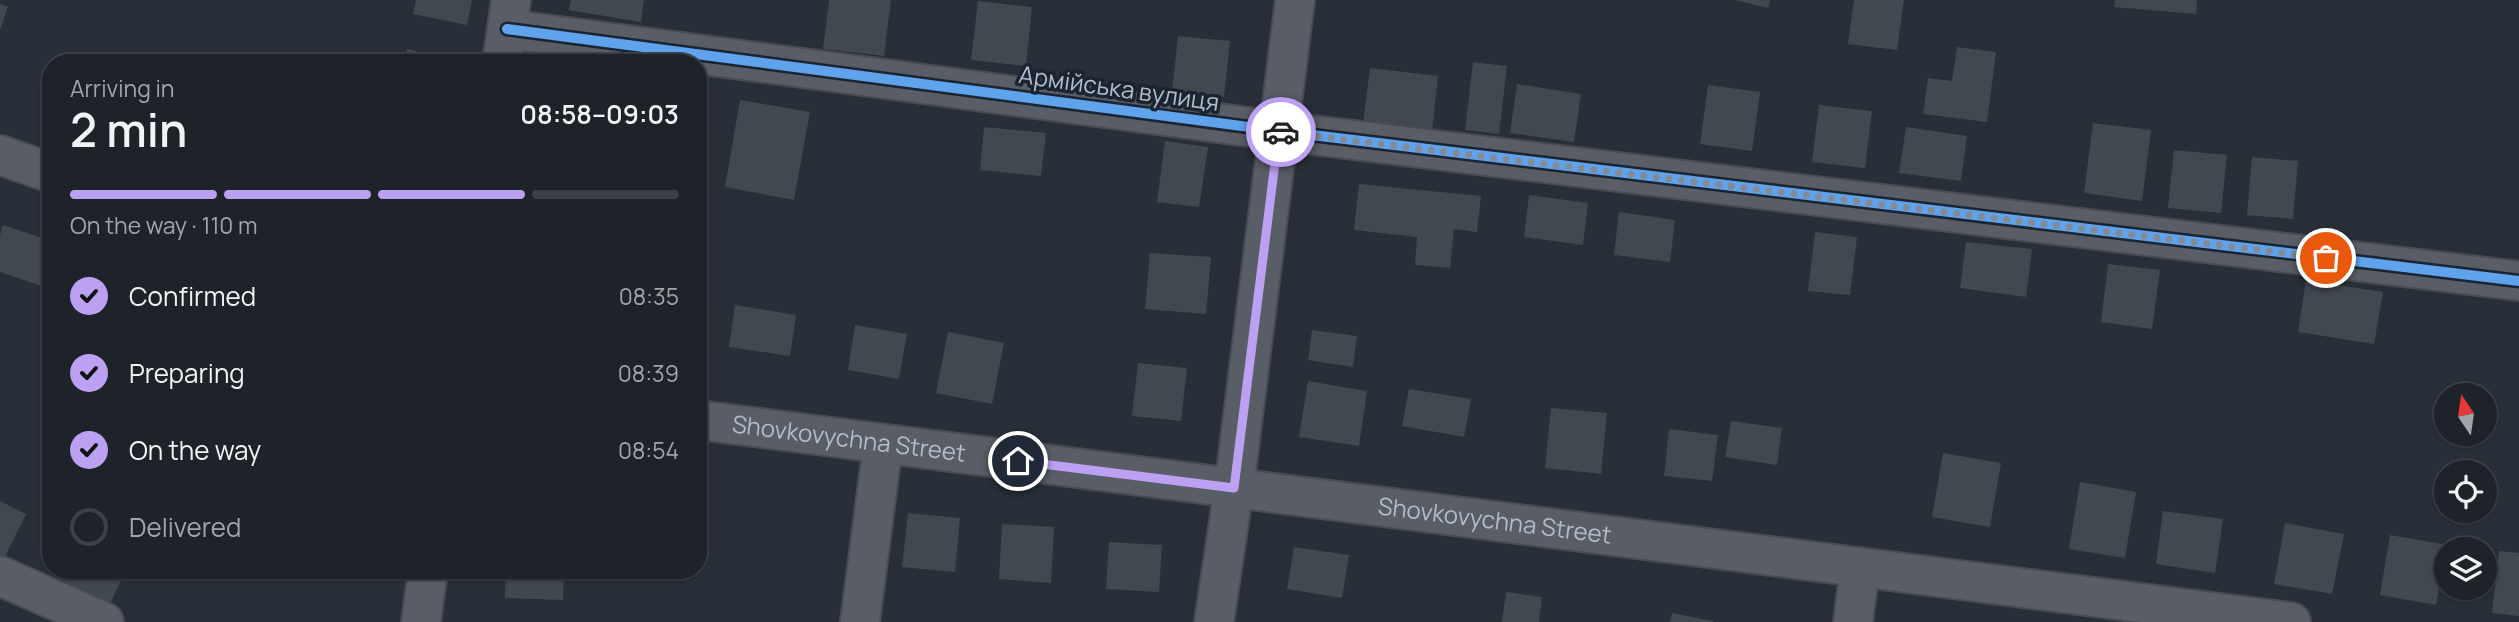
<!DOCTYPE html>
<html lang="en">
<head>
<meta charset="utf-8">
<style>
  :root { --surface:#1e232a; --page:#2b2f36; --text:#f1f3f6; --muted:#a1a4a8; --line:#3c4047; --accent:#bca0f2 }
  body { margin:0; font-family:Manrope,sans-serif; background:var(--page); color:var(--text); height:100vh; display:flex; flex-direction:column; font-size:26px; white-space:nowrap }
  * { box-sizing:border-box; margin:0 }
  p { font-size:23px; color:var(--muted) }
  .icon { flex:none; width:38px; height:38px; fill:none; stroke:currentColor; stroke-width:2; stroke-linecap:round; stroke-linejoin:round }
  .map { position:relative; flex:1; overflow:hidden }
  .panel { position:absolute; left:42px; top:54px; width:665px; height:525px; display:flex; flex-direction:column; background:var(--surface); border-radius:28px; box-shadow:0 2px 5px #0004,0 0 0 2px var(--line) }
  .panel>* { flex:none }
  .needle { width:46px; rotate:347deg }
  .buttons { position:absolute; left:2434px; top:383px; display:grid; gap:14px }
  .buttons a { display:grid; place-items:center; width:63px; height:63px; border-radius:50%; background:var(--surface); box-shadow:0 2px 5px #0004,0 0 0 2px var(--line); font-size:35px }
  .pin { position:absolute; display:grid; place-items:center; width:60px; height:60px; color:#fff; margin:-30px; border:4px solid #fff; border-radius:50%; box-shadow:0 2px 7px #0007 }
  .courier { position:absolute; display:grid; place-items:center; width:70px; height:70px; margin:-35px; border:5px solid #bca0f2; border-radius:50%; background:#fff; color:#222; box-shadow:0 2px 9px #0007 }
  .headline em { font-style:normal; font-weight:600 }
  .headline div { display:flex; flex-direction:column-reverse }
  .headline { display:flex; align-items:center; justify-content:space-between; height:119px; padding:0 28px }
  h1 { font-size:46px; font-weight:600; line-height:52px }
  .bar { display:grid; grid-template-columns:repeat(4,1fr); gap:10px 7px; align-content:center; height:84px; padding:0 28px }
  .bar i { height:9px; border-radius:5px; background:var(--line) }
  .bar .active { background:var(--accent) }
  .bar p { grid-column:span 4 }
  ol { padding:0 28px; list-style:none }
  li { display:flex; align-items:center; gap:21px; height:77px }
  li p { margin-inline-start:auto }
  li .icon { padding:7px; border-radius:50%; background:var(--accent); color:#111; stroke-width:4 }
  li:last-child { color:var(--muted) }
  li i { width:38px; height:38px; border:4px solid var(--line); border-radius:50% }
  .map>svg:first-child { display:block }
  .building { fill:#424850 }
  .lines { fill:none; stroke-linecap:round; stroke-linejoin:round }
  .minor-casing { stroke:#474b52; stroke-width:42 }
  .minor { stroke:#595d65; stroke-width:38 }
  .cycleway-casing { stroke:#1b2532; stroke-width:15 }
  .cycleway { stroke:#60a3ed; stroke-width:10 }
  .done { stroke:#828a96; stroke-width:7; stroke-dasharray:0 12.6 }
  .route { stroke:#bca0f2; stroke-width:9 }
  .labels { text-anchor:middle; stroke-width:7; stroke-linejoin:round; paint-order:stroke }
  .street-label { font-size:24px; fill:#b2bbc9; stroke:#1b2532 }
</style>
</head>
<body>
<div class="map">
<svg width="2519" height="622" viewBox="0 0 2519 622">
  <rect width="100%" height="100%" fill="#282f38"/>
  <path class="building" d="M 416,0 L 472,0 L 467,25 L 413,14 Z
    M 571,0 L 644,0 L 641,22 L 569,10 Z
    M 829,0 L 891,0 L 884,56 L 823,49 Z
    M 1735,0 L 1770,0 L 1768,8 Z
    M 1854,0 L 1904,0 L 1897,50 L 1848,44 Z
    M 2115,0 L 2197,0 L 2196,14 L 2114,7 Z
    M 978,1 L 1032,7 L 1026,66 L 971,60 Z
    M 0,4 L 8,7 L 0,30 Z
    M 1178,36 L 1230,41 L 1224,97 L 1172,92 Z
    M 1957,47 L 1996,52 L 1987,122 L 1923,114 L 1928,78 L 1952,81 Z
    M 407,49 L 462,62 L 462,63 L 404,63 Z
    M 1473,62 L 1507,66 L 1499,134 L 1465,130 Z
    M 1370,68 L 1438,76 L 1432,132 L 1363,124 Z
    M 1517,84 L 1581,94 L 1574,142 L 1510,133 Z
    M 1708,85 L 1760,92 L 1752,151 L 1700,144 Z
    M 740,100 L 810,112 L 794,200 L 725,187 Z
    M 1819,105 L 1872,111 L 1865,168 L 1812,162 Z
    M 2093,123 L 2151,130 L 2142,201 L 2084,193 Z
    M 984,127 L 1046,133 L 1041,176 L 980,170 Z
    M 1906,127 L 1967,136 L 1961,181 L 1899,173 Z
    M 1165,141 L 1208,147 L 1199,207 L 1157,202 Z
    M 2174,150 L 2227,155 L 2221,213 L 2168,208 Z
    M 2252,157 L 2298,161 L 2293,219 L 2247,215 Z
    M 1359,184 L 1481,196 L 1477,232 L 1454,229 L 1450,268 L 1415,265 L 1417,237 L 1354,230 Z
    M 1529,195 L 1588,203 L 1583,245 L 1524,237 Z
    M 1619,212 L 1675,220 L 1670,262 L 1614,255 Z
    M 3,225 L 51,241 L 51,278 L 47,288 L 0,272 L 0,235 Z
    M 1815,232 L 1857,237 L 1850,295 L 1808,291 Z
    M 1966,242 L 2032,249 L 2026,297 L 1960,288 Z
    M 1150,253 L 1211,257 L 1206,314 L 1145,309 Z
    M 2108,264 L 2160,270 L 2152,329 L 2101,322 Z
    M 2306,280 L 2383,292 L 2374,344 L 2298,332 Z
    M 735,305 L 796,315 L 790,356 L 729,347 Z
    M 855,325 L 907,334 L 899,379 L 848,370 Z
    M 1312,330 L 1357,336 L 1353,367 L 1308,360 Z
    M 948,332 L 1004,343 L 992,404 L 936,393 Z
    M 1138,363 L 1187,368 L 1181,421 L 1132,416 Z
    M 1308,381 L 1367,391 L 1359,446 L 1299,437 Z
    M 1409,389 L 1471,399 L 1464,437 L 1402,426 Z
    M 1551,408 L 1607,413 L 1601,474 L 1545,468 Z
    M 1731,421 L 1782,428 L 1777,465 L 1725,457 Z
    M 1669,429 L 1718,435 L 1712,481 L 1664,476 Z
    M 1943,453 L 2001,463 L 1990,527 L 1932,517 Z
    M 2080,482 L 2136,492 L 2125,558 L 2069,549 Z
    M 0,501 L 26,514 L 2,563 L 0,562 Z
    M 2163,511 L 2223,519 L 2215,573 L 2156,564 Z
    M 908,513 L 960,518 L 955,572 L 902,567 Z
    M 2285,523 L 2344,534 L 2332,594 L 2274,584 Z
    M 1002,524 L 1054,527 L 1051,583 L 999,579 Z
    M 2390,535 L 2447,545 L 2436,605 L 2380,595 Z
    M 1109,542 L 1162,545 L 1159,592 L 1106,589 Z
    M 1294,547 L 1349,555 L 1342,598 L 1287,589 Z
    M 2499,551 L 2519,553 L 2519,616 L 2492,613 Z
    M 63,570 L 126,570 L 110,604 L 59,579 Z
    M 272,570 L 302,570 L 297,581 Z
    M 506,570 L 564,570 L 563,600 L 505,598 Z
    M 581,570 L 641,570 L 640,581 L 581,578 Z
    M 1506,592 L 1542,597 L 1539,622 L 1502,622 Z
    M 1672,613 L 1713,621 L 1713,622 L 1670,622 Z"/>
  <g class="lines">
    <g class="minor-casing">
      <g id="minor">
        <path d="M 507,29 L 1279,131 L 2519,281"/>
        <path d="M 502,63 L 511,0"/>
        <path d="M 0,155 L 51,173"/>
        <path id="s1" d="M 698,420 L 2291,622"/>
        <path d="M 0,576 L 104,622"/>
        <path d="M 421,622 L 428,570"/>
        <path d="M 860,622 L 883,444"/>
        <path d="M 1214,622 L 1234,488 L 1295,0"/>
        <path d="M 1853,622 L 1860,567"/>
      </g>
    </g>
    <use href="#minor" class="minor"/>
    <g class="cycleway-casing">
      <path id="cycleway" d="M 507,29 L 1279,131 L 2519,281"/>
    </g>
    <use href="#cycleway" class="cycleway"/>
  </g>
  <g class="lines">
    <path class="done" d="M 1281,132 L 2326,258"/>
    <path class="route" d="M 1018,461 L 1234,488 L 1279,131 L 1281,132"/>
  </g>
  <g class="labels">
    <g class="street-label">
      <text transform="translate(1119 89) rotate(8)" y="8">Армійська вулиця</text>
      <text dy="8" stroke="none"><textPath href="#s1" startOffset="152">Shovkovychna Street</textPath></text>
      <text dy="8" stroke="none"><textPath href="#s1" startOffset="803">Shovkovychna Street</textPath></text>
    </g>
  </g>
</svg>
<div class="buttons">
<a><svg class="needle" viewBox="-14 -14 28 28"><path d="M0-13l5 13h-10z" fill="#e53935"/><path d="M0 13l5-13h-10z" fill="#a1a4a8"/></svg></a>
<a><svg class="icon" aria-label="locate" viewBox="0 0 24 24"><circle cx="12" cy="12" r="6"/><path d="M12 2v4M12 18v4M2 12h4M18 12h4"/></svg></a>
<a><svg class="icon" aria-label="layers" viewBox="0 0 24 24"><path d="M12 4l9 5-9 5-9-5zM3 14l9 5 9-5"/></svg></a>
</div>
<div class="pin" style="left:2326px;top:258px;background:#ea580c"><svg class="icon" aria-label="bag" viewBox="0 0 24 24"><path d="M5 8h14l-1 12H6zM9 8a3 3 0 0 1 6 0"/></svg></div>
<div class="pin" style="left:1018px;top:461px;background:#1f2937"><svg class="icon" aria-label="home" viewBox="0 0 24 24"><path d="M3 11l9-7 9 7M6 9v11h12V9"/></svg></div>
<div class="courier" style="left:1281px;top:132px"><svg class="icon" aria-label="car" viewBox="0 0 24 24"><path d="M5 17H2v-5l4-1 3-4h7l3 4 3 1v5h-3M9 17h6M6 11h13"/><circle cx="7" cy="17" r="2"/><circle cx="17" cy="17" r="2"/></svg></div>
<section class="panel">
<div class="headline"><div><h1>2 min</h1><p>Arriving in</p></div><em>08:58–09:03</em></div>
<div class="bar"><i class="active"></i><i class="active"></i><i class="active"></i><i></i><p>On the way · 110 m</p></div>
<ol>
<li><svg class="icon" aria-label="check" viewBox="0 0 24 24"><path d="M5 12l5 5 9-10"/></svg>Confirmed<p>08:35</p></li>
<li><svg class="icon" aria-label="check" viewBox="0 0 24 24"><path d="M5 12l5 5 9-10"/></svg>Preparing<p>08:39</p></li>
<li><svg class="icon" aria-label="check" viewBox="0 0 24 24"><path d="M5 12l5 5 9-10"/></svg>On the way<p>08:54</p></li>
<li><i></i>Delivered</li>
</ol>
</section>
</div>
</body>
</html>
